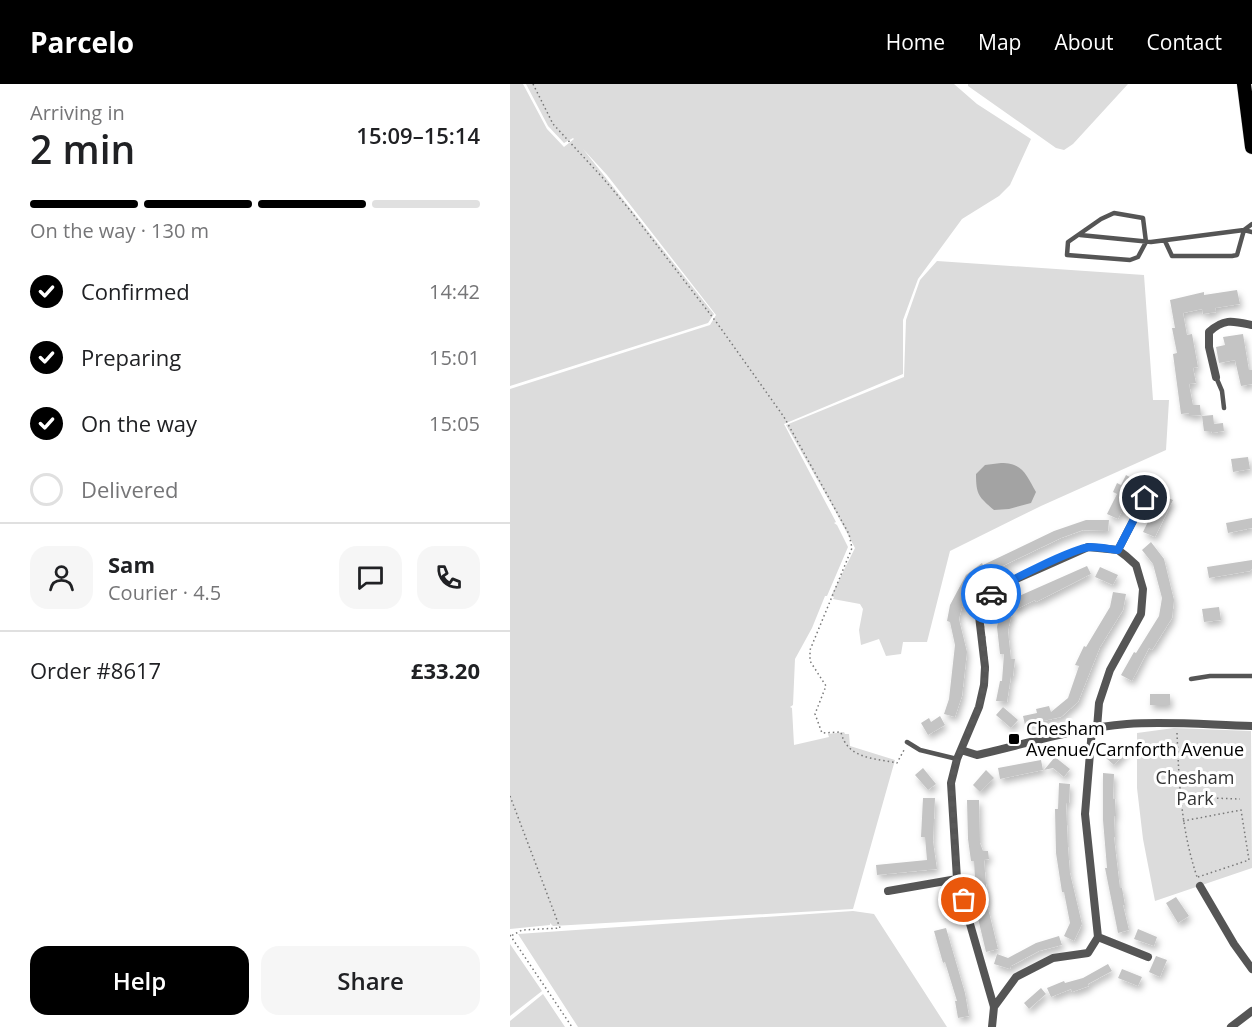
<!DOCTYPE html>
<html lang="en">
<head>
<meta charset="utf-8">
<style>
  :root { --surface:#fff; --page:#f6f6f6; --text:#202124; --muted:#757577; --line:#e0e0e0; --accent:#000 }
  body { margin:0; font-family:"Open Sans",sans-serif; background:var(--page); color:var(--text); height:100vh; display:flex; flex-direction:column; font-size:22px; white-space:nowrap }
  * { box-sizing:border-box; margin:0 }
  p { font-size:20px; color:var(--muted) }
  .icon { flex:none; width:33px; height:33px; fill:none; stroke:currentColor; stroke-width:2; stroke-linecap:round; stroke-linejoin:round }
  .map { position:relative; flex:1; overflow:hidden }
  .side { display:flex; flex-direction:column; background:var(--surface); width:510px }
  .side>* { flex:none }
  .pin { position:absolute; display:grid; place-items:center; width:51px; height:51px; color:#fff; margin:-26px; border:3px solid #fff; border-radius:50%; box-shadow:0 2px 6px #0007 }
  .courier { position:absolute; display:grid; place-items:center; width:60px; height:60px; margin:-30px; border:4px solid #1a73e8; border-radius:50%; background:#fff; color:#222; box-shadow:0 2px 8px #0007 }
  .summary em { font-style:normal; font-weight:600 }
  .summary div { display:flex; flex-direction:column-reverse }
  .summary { display:flex; align-items:center; justify-content:space-between; height:102px; padding:0 30px }
  h1 { font-size:39px; font-weight:600; line-height:45px }
  .bar { display:grid; grid-template-columns:repeat(4,1fr); gap:9px 6px; align-content:center; height:72px; padding:0 30px }
  .bar i { height:8px; border-radius:4px; background:var(--line) }
  .bar .selected { background:var(--accent) }
  .bar p { grid-column:span 4 }
  .line { display:flex; align-items:center; gap:15px; padding:0 30px; border-top:2px solid var(--line) }
  .line div { flex:1 }
  .round { display:grid; place-items:center; flex:none; width:63px; height:63px; border-radius:18px; background:var(--page) }
  ol { padding:0 30px; list-style:none }
  li { display:flex; align-items:center; gap:18px; height:66px }
  li p { margin-inline-start:auto }
  li .icon { padding:6px; border-radius:50%; background:var(--accent); color:#fff; stroke-width:4 }
  li:last-child { color:var(--muted) }
  li i { width:33px; height:33px; border:3px solid var(--line); border-radius:50% }
  .button { display:flex; gap:12px; margin-top:auto; padding:12px 30px }
  .button a { flex:1; height:69px; border-radius:18px; background:var(--accent); color:#fff; font-size:24px; font-weight:600; line-height:69px; text-align:center }
  .button a+a { background:var(--page); color:var(--text) }
  header { display:flex; align-items:center; gap:36px; box-sizing:border-box; height:84px; padding:0 30px; background:var(--accent); color:#fff }
  header strong { font-size:28px }
  nav { display:flex; gap:33px; margin-inline-start:auto; font-size:21px }
  main { display:flex; flex:1; min-height:0 }
  .map>svg:first-child { display:block }
  .green { fill:#dcdcdc }
  .water { fill:#a3a3a3 }
  .building { fill:#c4c4c4; filter:url(#shadow) }
  .lines { fill:none; stroke-linecap:round; stroke-linejoin:round }
  .primary-casing { stroke:#dbdbdb; stroke-width:15 }
  .path { stroke:#777; stroke-width:1.5; stroke-dasharray:1.5 3; stroke-linecap:butt }
  .service { stroke:#555; stroke-width:4.5 }
  .minor { stroke:#555; stroke-width:8 }
  .primary { stroke:#000; stroke-width:14 }
  .done { stroke:#595959; stroke-width:6; stroke-dasharray:0 10.8 }
  .route { stroke:#1a73e8; stroke-width:8 }
  .poi-dot { fill:#000; stroke:#fff; stroke-width:2 }
  .labels { text-anchor:middle; stroke-width:6; stroke-linejoin:round; paint-order:stroke }
  .poi-label { font-size:18px; fill:#000; stroke:#fff; text-anchor:start }
  .park-label { font-size:18px; fill:#333; stroke:#fff }
</style>
</head>
<body>
<header>
<strong>Parcelo</strong>
<nav><a>Home</a><a>Map</a><a>About</a><a>Contact</a></nav>
</header>
<main>
<section class="side">
<div class="summary"><div><h1>2 min</h1><p>Arriving in</p></div><em>15:09–15:14</em></div>
<div class="bar"><i class="selected"></i><i class="selected"></i><i class="selected"></i><i></i><p>On the way · 130 m</p></div>
<ol>
<li><svg class="icon" aria-label="check" viewBox="0 0 24 24"><path d="M5 12l5 5 9-10"/></svg>Confirmed<p>14:42</p></li>
<li><svg class="icon" aria-label="check" viewBox="0 0 24 24"><path d="M5 12l5 5 9-10"/></svg>Preparing<p>15:01</p></li>
<li><svg class="icon" aria-label="check" viewBox="0 0 24 24"><path d="M5 12l5 5 9-10"/></svg>On the way<p>15:05</p></li>
<li><i></i>Delivered</li>
</ol>
<div class="line" style="height:108px"><a class="round"><svg class="icon" aria-label="person" viewBox="0 0 24 24"><circle cx="12" cy="8" r="4"/><path d="M4 21q1-7 8-7t8 7"/></svg></a><div><b>Sam</b><p>Courier · 4.5</p></div><a class="round"><svg class="icon" aria-label="chat" viewBox="0 0 24 24"><path d="M4 5h16v11H9l-5 4z"/></svg></a><a class="round"><svg class="icon" aria-label="phone" viewBox="0 0 24 24"><path d="M5 4h4l2 5-3 2q2 4 5 5l2-3 5 2v4C11 20 4 13 5 4z"/></svg></a></div>
<div class="line" style="height:78px"><div>Order #8617</div><b>£33.20</b></div>
<div class="button"><a>Help</a><a>Share</a></div>
</section>
<div class="map">
<svg width="742" height="943" viewBox="0 0 742 943">
  <defs>
    <filter id="shadow"><feDropShadow dx="2.5" dy="4.5" stdDeviation="3" flood-color="#0004"/></filter>
  </defs>
  <rect width="100%" height="100%" fill="#fff"/>
  <path class="green" d="M 0,0 L 13,0 L 37,45 L 54,63 L 64,55 L 63,54 L 54,59 L 38,42 L 16,0 L 444,0 L 467,20 L 521,55 L 500,101 L 489,112 L 452,135 L 408,195 L 393,236 L 393,290 L 274,340 L 326,438 L 324,439 L 327,441 L 338,463 L 317,512 L 315,512 L 302,544 L 285,575 L 283,621 L 280,623 L 282,624 L 284,661 L 319,653 L 318,650 L 334,648 L 335,650 L 339,650 L 340,662 L 385,676 L 343,825 L 43,842 L 40,839 L 40,841 L 0,845 L 0,305 L 200,241 L 206,231 L 97,91 L 73,65 L 204,230 L 198,239 L 0,302 Z
    M 458,0 L 618,0 L 563,60 L 554,66 L 546,64 L 458,2 Z
    M 427,177 L 634,191 L 643,316 L 659,316 L 656,366 L 531,422 L 440,467 L 417,558 L 393,558 L 391,570 L 376,572 L 369,555 L 351,561 L 349,546 L 353,525 L 350,520 L 323,515 L 324,513 L 321,512 L 345,464 L 323,423 L 276,341 L 394,293 L 396,236 L 410,196 Z
    M 664,644 L 741,647 L 742,784 L 645,817 L 633,755 L 627,704 L 627,649 Z
    M 343,827 L 364,830 L 437,943 L 68,943 L 8,850 Z
    M 0,860 L 32,907 L 0,932 Z
    M 33,910 L 55,943 L 0,943 L 0,937 Z"/>
  <path class="water" d="M 491,379 C 513,379 516,391 526,408 L 521,419 L 499,425 L 484,426 C 469,413 466,411 466,390 L 475,381 Z"/>
  <path class="building" d="M 727,206 L 730,220 L 705,224 L 706,228 L 693,230 L 692,225 L 673,229 L 677,251 L 682,250 L 688,283 L 683,284 L 686,299 L 679,300 L 683,321 L 690,321 L 691,331 L 679,332 L 679,329 L 671,330 L 663,270 L 667,269 L 662,244 L 665,244 L 660,216 L 694,208 L 694,211 Z
    M 733,250 L 739,286 L 742,286 L 742,300 L 731,302 L 725,276 L 709,279 L 706,263 L 715,261 L 713,253 Z
    M 703,331 L 704,340 L 713,339 L 714,347 L 702,349 L 701,347 L 694,347 L 692,332 Z
    M 738,373 L 740,385 L 723,388 L 721,375 Z
    M 616,391 L 627,397 L 608,435 L 597,430 L 607,410 L 603,408 L 607,399 L 611,401 Z
    M 651,411 L 663,416 L 645,453 L 633,448 Z
    M 742,434 L 742,444 L 718,449 L 716,439 Z
    M 576,436 L 599,436 L 598,447 L 573,446 L 551,454 L 482,487 L 480,484 L 458,500 L 462,503 L 452,523 L 449,535 L 457,568 L 452,612 L 445,633 L 434,630 L 439,615 L 445,561 L 440,538 L 437,537 L 440,521 L 456,491 L 472,479 L 473,481 L 544,447 Z
    M 641,458 L 654,475 L 664,516 L 662,534 L 642,566 L 639,564 L 622,597 L 611,591 L 624,568 L 626,569 L 649,532 L 652,514 L 643,480 L 632,466 Z
    M 742,476 L 742,485 L 740,487 L 699,494 L 697,483 Z
    M 577,482 L 581,490 L 526,518 L 525,516 L 505,526 L 500,516 Z
    M 590,483 L 608,491 L 603,501 L 585,493 Z
    M 603,508 L 616,510 L 613,526 L 590,563 L 568,618 L 551,633 L 515,641 L 513,632 L 527,629 L 526,625 L 539,622 L 541,628 L 558,614 L 569,582 L 565,581 L 574,562 L 576,563 L 600,523 Z
    M 709,523 L 711,536 L 694,538 L 692,525 Z
    M 491,526 L 502,528 L 498,547 L 501,575 L 505,575 L 503,592 L 501,592 L 497,618 L 486,617 L 490,597 L 492,597 L 494,570 L 490,570 L 487,543 Z
    M 640,610 L 660,610 L 660,621 L 640,621 Z
    M 493,623 L 508,636 L 501,644 L 486,631 Z
    M 430,632 L 435,641 L 418,651 L 411,639 L 419,634 L 421,638 Z
    M 609,660 L 617,667 L 604,681 L 596,674 Z
    M 545,673 L 560,685 L 554,693 L 543,684 L 534,686 Z
    M 531,676 L 533,686 L 490,695 L 488,684 Z
    M 413,684 L 426,700 L 418,706 L 405,691 Z
    M 476,686 L 484,694 L 470,708 L 463,701 Z
    M 593,689 L 604,690 L 603,715 L 605,715 L 606,732 L 604,732 L 605,753 L 604,753 L 610,804 L 612,804 L 615,821 L 613,821 L 619,846 L 608,849 L 595,784 L 597,784 L 593,736 Z
    M 549,699 L 560,700 L 559,719 L 556,719 L 558,763 L 560,789 L 572,840 L 564,857 L 554,852 L 560,839 L 554,808 L 552,808 L 546,769 L 545,725 L 548,725 Z
    M 413,714 L 425,714 L 423,757 L 427,785 L 367,791 L 366,781 L 417,776 L 415,753 L 411,753 Z
    M 457,716 L 469,716 L 470,759 L 473,767 L 478,767 L 479,775 L 474,776 L 478,824 L 488,865 L 476,868 L 467,830 L 464,777 L 461,777 L 458,755 Z
    M 666,813 L 679,832 L 668,839 L 656,819 Z
    M 436,844 L 455,909 L 459,932 L 448,934 L 445,917 L 447,917 L 435,878 L 433,879 L 424,847 Z
    M 628,845 L 647,853 L 644,862 L 624,855 Z
    M 549,852 L 552,861 L 529,867 L 501,882 L 500,885 L 484,880 L 487,870 L 498,874 L 526,859 Z
    M 646,872 L 657,876 L 650,893 L 639,888 Z
    M 598,880 L 602,887 L 578,900 L 579,902 L 562,908 L 561,905 L 541,913 L 537,904 L 554,897 L 555,899 L 573,894 Z
    M 612,885 L 632,893 L 628,902 L 608,894 Z
    M 531,904 L 536,910 L 519,925 L 514,919 Z"/>
  <g class="lines">
    <g class="primary-casing">
      <path id="primary" d="M 734,0 L 742,63"/>
    </g>
    <path class="path" d="M 23,0 L 43,40 L 92,93 L 119,125 L 207,239 L 274,333 L 339,450 L 342,464 L 300,566 L 300,577 L 316,602 L 305,630 L 312,649 L 331,648 C 337,675 364,674 387,679 L 394,666
      M 667,649 C 669,699 671,745 687,793
      M 0,712 L 50,844 L 12,846 L 1,852
      M 671,713 L 730,715
      M 673,737 L 731,726 L 739,776 L 688,793
      M 0,851 L 62,943"/>
    <path class="service" d="M 604,129 L 633,134 L 636,158 L 628,173 L 620,176 L 557,171 L 558,158 L 591,135 Z
      M 570,151 L 641,158 L 734,146 L 742,148
      M 655,157 L 662,172 L 722,172 L 727,171 L 734,146 L 742,140
      M 706,293 L 712,307 L 714,324
      M 681,595 L 700,592 L 742,592
      M 397,658 L 410,666 L 447,675"/>
    <path class="minor" d="M 706,293 L 699,263 L 699,248 C 714,234 723,237 742,241
      M 608,466 L 635,414
      M 451,666 L 467,671 C 516,660 566,644 617,640 C 658,637 700,641 742,642
      M 690,802 L 724,860 L 742,885
      M 378,807 L 447,795
      M 588,853 L 638,873
      M 484,923 L 506,893 L 543,874 L 578,869 L 588,853 L 575,730 L 582,645
      M 482,943 L 484,923 L 447,795 L 441,699 L 447,675 L 469,623 L 474,601 L 475,583 L 469,532 L 474,520 L 483,508 L 506,495 L 578,463 L 608,466 L 616,472 L 626,481 L 633,505 L 631,530 L 600,586 L 589,619 L 587,644
      M 721,943 L 742,927"/>
    <use href="#primary" class="primary"/>
  </g>
  <g class="lines">
    <path class="done" d="M 454,816 L 447,795 L 441,699 L 447,675 L 469,623 L 474,601 L 476,584 L 470,532 L 474,520 L 481,510"/>
    <path class="route" d="M 481,510 C 492,499 565,464 580,463 C 589,463 599,465 608,466 L 635,414"/>
  </g>
  <rect class="poi-dot" x="498" y="649" width="12" height="12" rx="3"/>
  <g class="labels">
    <g class="poi-label">
      <text x="516" y="651">Chesham<tspan x="516" dy="21">Avenue/Carnforth Avenue</tspan></text>
    </g>
    <g class="park-label">
      <text x="685" y="700">Chesham<tspan x="685" dy="21">Park</tspan></text>
    </g>
  </g>
</svg>
<div class="pin" style="left:454px;top:816px;background:#ea580c"><svg class="icon" aria-label="bag" viewBox="0 0 24 24"><path d="M5 8h14l-1 12H6zM9 8a3 3 0 0 1 6 0"/></svg></div>
<div class="pin" style="left:635px;top:414px;background:#1f2937"><svg class="icon" aria-label="home" viewBox="0 0 24 24"><path d="M3 11l9-7 9 7M6 9v11h12V9"/></svg></div>
<div class="courier" style="left:481px;top:510px"><svg class="icon" aria-label="car" viewBox="0 0 24 24"><path d="M5 17H2v-5l4-1 3-4h7l3 4 3 1v5h-3M9 17h6M6 11h13"/><circle cx="7" cy="17" r="2"/><circle cx="17" cy="17" r="2"/></svg></div>
</div>
</main>
</body>
</html>
